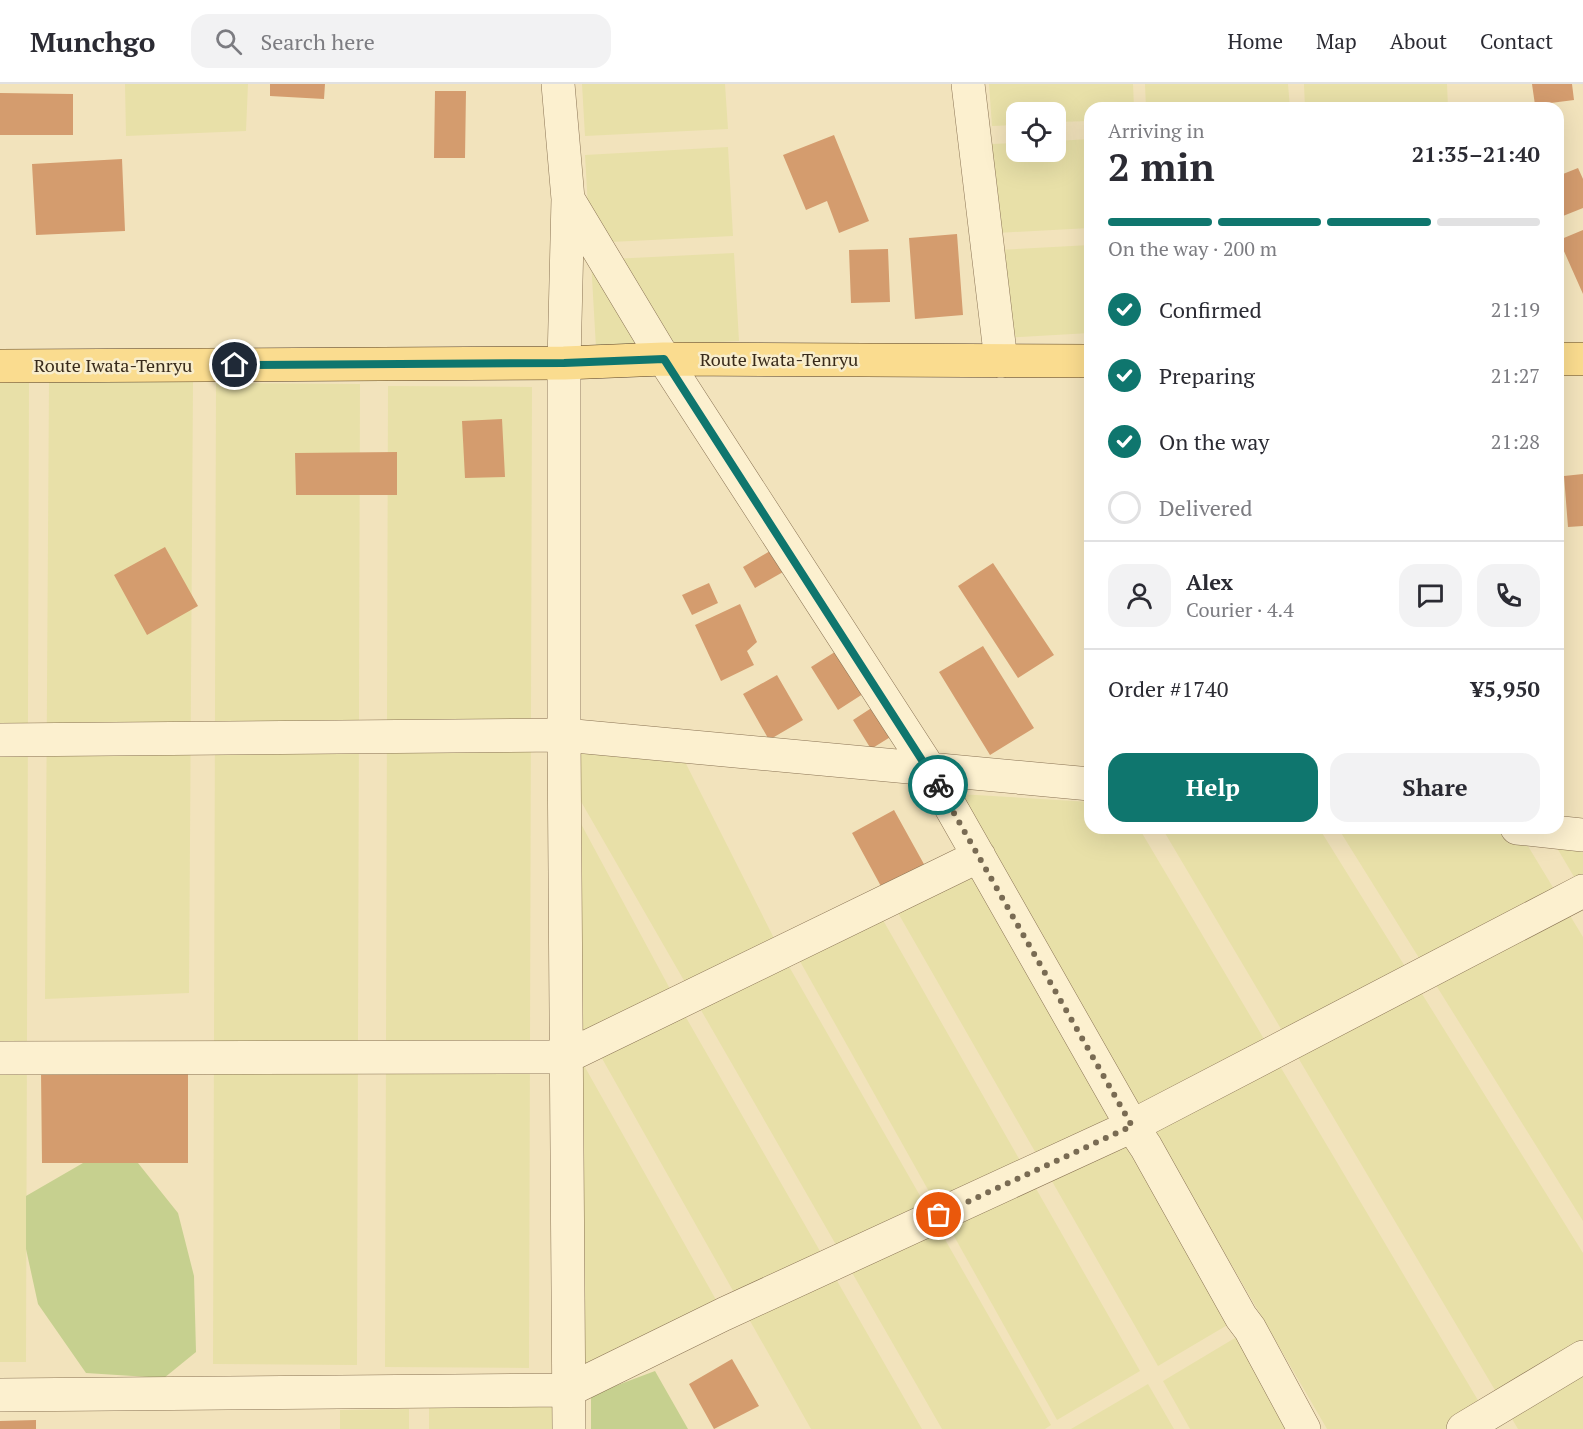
<!DOCTYPE html>
<html lang="en">
<head>
<meta charset="utf-8">
<style>
  :root { --surface:#fff; --page:#f2f2f3; --text:#2b2b33; --muted:#7c7c81; --line:#e1e1e2; --accent:#0f766e }
  body { margin:0; font-family:"PT Serif",serif; background:var(--page); color:var(--text); height:100vh; display:flex; flex-direction:column; font-size:22px; white-space:nowrap }
  * { box-sizing:border-box; margin:0 }
  p { font-size:20px; color:var(--muted) }
  .icon { flex:none; width:33px; height:33px; fill:none; stroke:currentColor; stroke-width:2; stroke-linecap:round; stroke-linejoin:round }
  .map { position:relative; flex:1; overflow:hidden }
  .drawer { position:absolute; left:1084px; top:18px; width:480px; height:732px; display:flex; flex-direction:column; background:var(--surface); border-radius:18px; box-shadow:0 6px 24px #0002 }
  .drawer>* { flex:none }
  .buttons { position:absolute; left:1006px; top:18px; display:grid; gap:12px }
  .buttons a { display:grid; place-items:center; width:60px; height:60px; border-radius:12px; background:var(--surface); box-shadow:0 6px 24px #0002; font-size:30px }
  .pin { position:absolute; display:grid; place-items:center; width:51px; height:51px; color:#fff; margin:-26px; border:3px solid #fff; border-radius:50%; box-shadow:0 2px 6px #0007 }
  .courier { position:absolute; display:grid; place-items:center; width:60px; height:60px; margin:-30px; border:4px solid #0f766e; border-radius:50%; background:#fff; color:#222; box-shadow:0 2px 8px #0007 }
  .overview em { font-style:normal; font-weight:700 }
  .overview div { display:flex; flex-direction:column-reverse }
  .overview { display:flex; align-items:center; justify-content:space-between; height:102px; padding:0 24px }
  h1 { font-size:39px; font-weight:700; line-height:45px }
  .bar { display:grid; grid-template-columns:repeat(4,1fr); gap:9px 6px; align-content:center; height:72px; padding:0 24px }
  .bar i { height:8px; border-radius:4px; background:var(--line) }
  .bar .current { background:var(--accent) }
  .bar p { grid-column:span 4 }
  .line { display:flex; align-items:center; gap:15px; padding:0 24px; border-top:2px solid var(--line) }
  .line div { flex:1 }
  .round { display:grid; place-items:center; flex:none; width:63px; height:63px; border-radius:18px; background:var(--page) }
  ol { padding:0 24px; list-style:none }
  li { display:flex; align-items:center; gap:18px; height:66px }
  li p { margin-inline-start:auto }
  li .icon { padding:6px; border-radius:50%; background:var(--accent); color:#fff; stroke-width:4 }
  li:last-child { color:var(--muted) }
  li i { width:33px; height:33px; border:3px solid var(--line); border-radius:50% }
  .action { display:flex; gap:12px; margin-top:auto; padding:12px 24px }
  .action a { flex:1; height:69px; border-radius:18px; background:var(--accent); color:#fff; font-size:24px; font-weight:700; line-height:69px; text-align:center }
  .action a+a { background:var(--page); color:var(--text) }
  header { display:flex; align-items:center; gap:36px; box-sizing:border-box; height:84px; padding:0 30px; background:var(--surface); border-bottom:2px solid var(--line) }
  header strong { font-size:28px }
  nav { display:flex; gap:33px; margin-inline-start:auto; font-size:21px }
  .search { width:420px; height:54px; background:var(--page); display:flex; align-items:center; gap:15px; box-sizing:border-box; padding:0 21px; border-radius:18px; color:var(--muted); font-size:22px }
  .map>svg:first-child { display:block }
  .farmland { fill:#e8e0a8 }
  .green { fill:#c6d08f }
  .building { fill:#d49c6e }
  .lines { fill:none; stroke-linecap:round; stroke-linejoin:round }
  .minor-casing { stroke:#8a7354; stroke-width:34 }
  .major-casing { stroke:#574029; stroke-width:34 }
  .minor { stroke:#fcf0cf; stroke-width:33 }
  .major { stroke:#fadc8f; stroke-width:33 }
  .done { stroke:#796b53; stroke-width:6; stroke-dasharray:0 10.8 }
  .route { stroke:#0f766e; stroke-width:8 }
  .labels { text-anchor:middle; stroke-width:5; stroke-linejoin:round; paint-order:stroke }
  .street-label { font-size:18px; fill:#382a1a; stroke:#f8edcc }
</style>
</head>
<body>
<header>
<strong>Munchgo</strong>
<div class="search"><svg class="icon" aria-label="search" viewBox="0 0 24 24"><circle cx="10" cy="10" r="6"/><path d="M15 15l6 6"/></svg>Search here</div>
<nav><a>Home</a><a>Map</a><a>About</a><a>Contact</a></nav>
</header>
<div class="map">
<svg width="1583" height="1345" viewBox="0 0 1583 1345">
  <rect width="100%" height="100%" fill="#f2e3bc"/>
  <path class="farmland" d="M 125,0 L 248,0 L 246,47 L 126,52 Z
    M 582,0 L 725,0 L 728,45 L 585,52 Z
    M 989,0 L 1133,0 L 1134,24 L 1090,24 L 1090,37 L 1056,38 L 1056,28 L 1017,28 L 1017,41 L 992,42 Z
    M 1145,0 L 1288,0 L 1290,24 L 1146,24 Z
    M 1304,0 L 1447,0 L 1448,24 L 1305,24 Z
    M 1090,55 L 1090,144 L 997,149 L 992,60 L 1017,59 L 1017,68 L 1056,68 L 1056,57 Z
    M 728,63 L 733,152 L 590,159 L 585,71 Z
    M 1090,161 L 1090,249 L 1002,254 L 998,166 Z
    M 734,169 L 739,257 L 596,264 L 591,176 Z
    M 0,296 L 29,296 L 26,1278 L 0,1278 Z
    M 49,297 L 193,298 L 189,909 L 45,915 Z
    M 216,299 L 360,300 L 357,1281 L 213,1280 Z
    M 388,302 L 532,303 L 529,1284 L 385,1283 Z
    M 577,652 L 676,660 L 783,872 L 1051,1341 L 1045,1345 L 942,1345 L 564,688 Z
    M 942,709 L 1090,718 L 1090,744 L 1139,744 L 1495,1345 L 1327,1345 L 1149,1039 Z
    M 573,725 L 676,916 L 922,1345 L 811,1345 L 595,962 L 577,969 L 724,1230 L 575,1297 Z
    M 1162,744 L 1319,744 L 1583,1169 L 1583,1345 L 1518,1345 Z
    M 1338,744 L 1517,744 L 1583,853 L 1583,1137 Z
    M 1583,746 L 1583,808 L 1547,747 Z
    M 970,776 L 1241,1233 L 1158,1282 L 890,815 Z
    M 875,822 L 1140,1287 L 1057,1336 L 792,863 Z
    M 1250,1245 L 1298,1345 L 1190,1345 L 1163,1297 Z
    M 1148,1300 L 1174,1345 L 1071,1345 Z
    M 429,1319 L 554,1320 L 554,1345 L 429,1345 Z
    M 409,1325 L 409,1345 L 340,1345 L 340,1326 Z"/>
  <path class="green" d="M 83,1079 L 138,1079 L 178,1129 L 194,1192 L 196,1268 L 164,1294 L 86,1289 L 38,1220 L 26,1165 L 26,1112 Z
    M 655,1287 L 688,1345 L 591,1345 L 591,1311 Z"/>
  <path class="building" d="M 270,0 L 325,0 L 324,15 L 270,12 Z
    M 1532,0 L 1572,0 L 1574,16 L 1535,21 Z
    M 435,7 L 466,7 L 465,74 L 434,74 Z
    M 0,9 L 73,10 L 73,51 L 0,51 Z
    M 1558,31 L 1561,31 L 1563,61 L 1558,61 Z
    M 834,51 L 869,137 L 839,149 L 827,117 L 806,126 L 783,71 Z
    M 122,75 L 125,147 L 36,151 L 32,80 Z
    M 1578,84 L 1583,95 L 1583,124 L 1558,134 L 1558,92 Z
    M 1583,146 L 1583,210 L 1559,156 Z
    M 957,150 L 963,231 L 915,235 L 909,154 Z
    M 888,165 L 890,218 L 851,219 L 849,166 Z
    M 502,335 L 505,393 L 465,394 L 462,337 Z
    M 397,368 L 397,411 L 296,411 L 295,369 Z
    M 1583,390 L 1583,442 L 1568,443 L 1564,392 Z
    M 165,463 L 198,522 L 147,551 L 114,491 Z
    M 770,467 L 783,488 L 755,504 L 743,483 Z
    M 993,479 L 1054,571 L 1018,594 L 958,502 Z
    M 709,499 L 718,519 L 692,531 L 682,511 Z
    M 740,520 L 757,558 L 747,567 L 754,581 L 721,597 L 695,541 Z
    M 983,562 L 1034,644 L 990,671 L 939,588 Z
    M 838,566 L 866,608 L 838,626 L 811,583 Z
    M 777,591 L 803,636 L 769,656 L 743,610 Z
    M 873,623 L 892,652 L 871,665 L 853,636 Z
    M 894,726 L 925,782 L 883,806 L 852,749 Z
    M 41,988 L 188,989 L 188,1079 L 42,1079 Z
    M 732,1275 L 759,1322 L 714,1345 L 689,1300 Z
    M 36,1336 L 36,1345 L 0,1345 L 0,1337 Z"/>
  <g class="lines">
    <g class="minor-casing">
      <path id="minor" d="M 558,0 L 568,115 L 564,279 L 564,651 L 569,1345
        M 968,0 L 1001,277
        M 568,115 L 664,275 L 928,683 L 1132,1042 L 1146,1063 L 1241,1233 L 1250,1245 L 1304,1345
        M 0,656 L 564,651 L 1090,700
        M 1517,744 L 1583,751
        M 0,974 L 566,973 L 979,772
        M 0,1311 L 569,1306 L 724,1230 L 1132,1042 L 1583,807
        M 1463,1345 L 1583,1273"/>
    </g>
    <g class="major-casing">
      <path id="major" d="M 1558,275 L 1583,275
        M 0,282 L 564,279 L 664,275 L 1090,277"/>
    </g>
    <use href="#minor" class="minor"/>
    <use href="#major" class="major"/>
  </g>
  <g class="lines">
    <path class="done" d="M 938,701 L 1132,1042 L 939,1131"/>
    <path class="route" d="M 235,281 L 564,279 L 664,275 L 938,701"/>
  </g>
  <g class="labels">
    <g class="street-label">
      <text x="779" y="282">Route Iwata-Tenryu</text>
      <text x="113" y="288">Route Iwata-Tenryu</text>
    </g>
  </g>
</svg>
<div class="buttons">
<a><svg class="icon" aria-label="locate" viewBox="0 0 24 24"><circle cx="12" cy="12" r="6"/><path d="M12 2v4M12 18v4M2 12h4M18 12h4"/></svg></a>
</div>
<div class="pin" style="left:939px;top:1131px;background:#ea580c"><svg class="icon" aria-label="bag" viewBox="0 0 24 24"><path d="M5 8h14l-1 12H6zM9 8a3 3 0 0 1 6 0"/></svg></div>
<div class="pin" style="left:235px;top:281px;background:#1f2937"><svg class="icon" aria-label="home" viewBox="0 0 24 24"><path d="M3 11l9-7 9 7M6 9v11h12V9"/></svg></div>
<div class="courier" style="left:938px;top:701px"><svg class="icon" aria-label="bike" viewBox="0 0 24 24"><circle cx="6" cy="16" r="4"/><circle cx="18" cy="16" r="4"/><path d="M6 16l4-8h5l3 8M10 8l3 8H6M13 5h3"/></svg></div>
<section class="drawer">
<div class="overview"><div><h1>2 min</h1><p>Arriving in</p></div><em>21:35–21:40</em></div>
<div class="bar"><i class="current"></i><i class="current"></i><i class="current"></i><i></i><p>On the way · 200 m</p></div>
<ol>
<li><svg class="icon" aria-label="check" viewBox="0 0 24 24"><path d="M5 12l5 5 9-10"/></svg>Confirmed<p>21:19</p></li>
<li><svg class="icon" aria-label="check" viewBox="0 0 24 24"><path d="M5 12l5 5 9-10"/></svg>Preparing<p>21:27</p></li>
<li><svg class="icon" aria-label="check" viewBox="0 0 24 24"><path d="M5 12l5 5 9-10"/></svg>On the way<p>21:28</p></li>
<li><i></i>Delivered</li>
</ol>
<div class="line" style="height:108px"><a class="round"><svg class="icon" aria-label="person" viewBox="0 0 24 24"><circle cx="12" cy="8" r="4"/><path d="M4 21q1-7 8-7t8 7"/></svg></a><div><b>Alex</b><p>Courier · 4.4</p></div><a class="round"><svg class="icon" aria-label="chat" viewBox="0 0 24 24"><path d="M4 5h16v11H9l-5 4z"/></svg></a><a class="round"><svg class="icon" aria-label="phone" viewBox="0 0 24 24"><path d="M5 4h4l2 5-3 2q2 4 5 5l2-3 5 2v4C11 20 4 13 5 4z"/></svg></a></div>
<div class="line" style="height:78px"><div>Order #1740</div><b>¥5,950</b></div>
<div class="action"><a>Help</a><a>Share</a></div>
</section>
</div>
</body>
</html>
